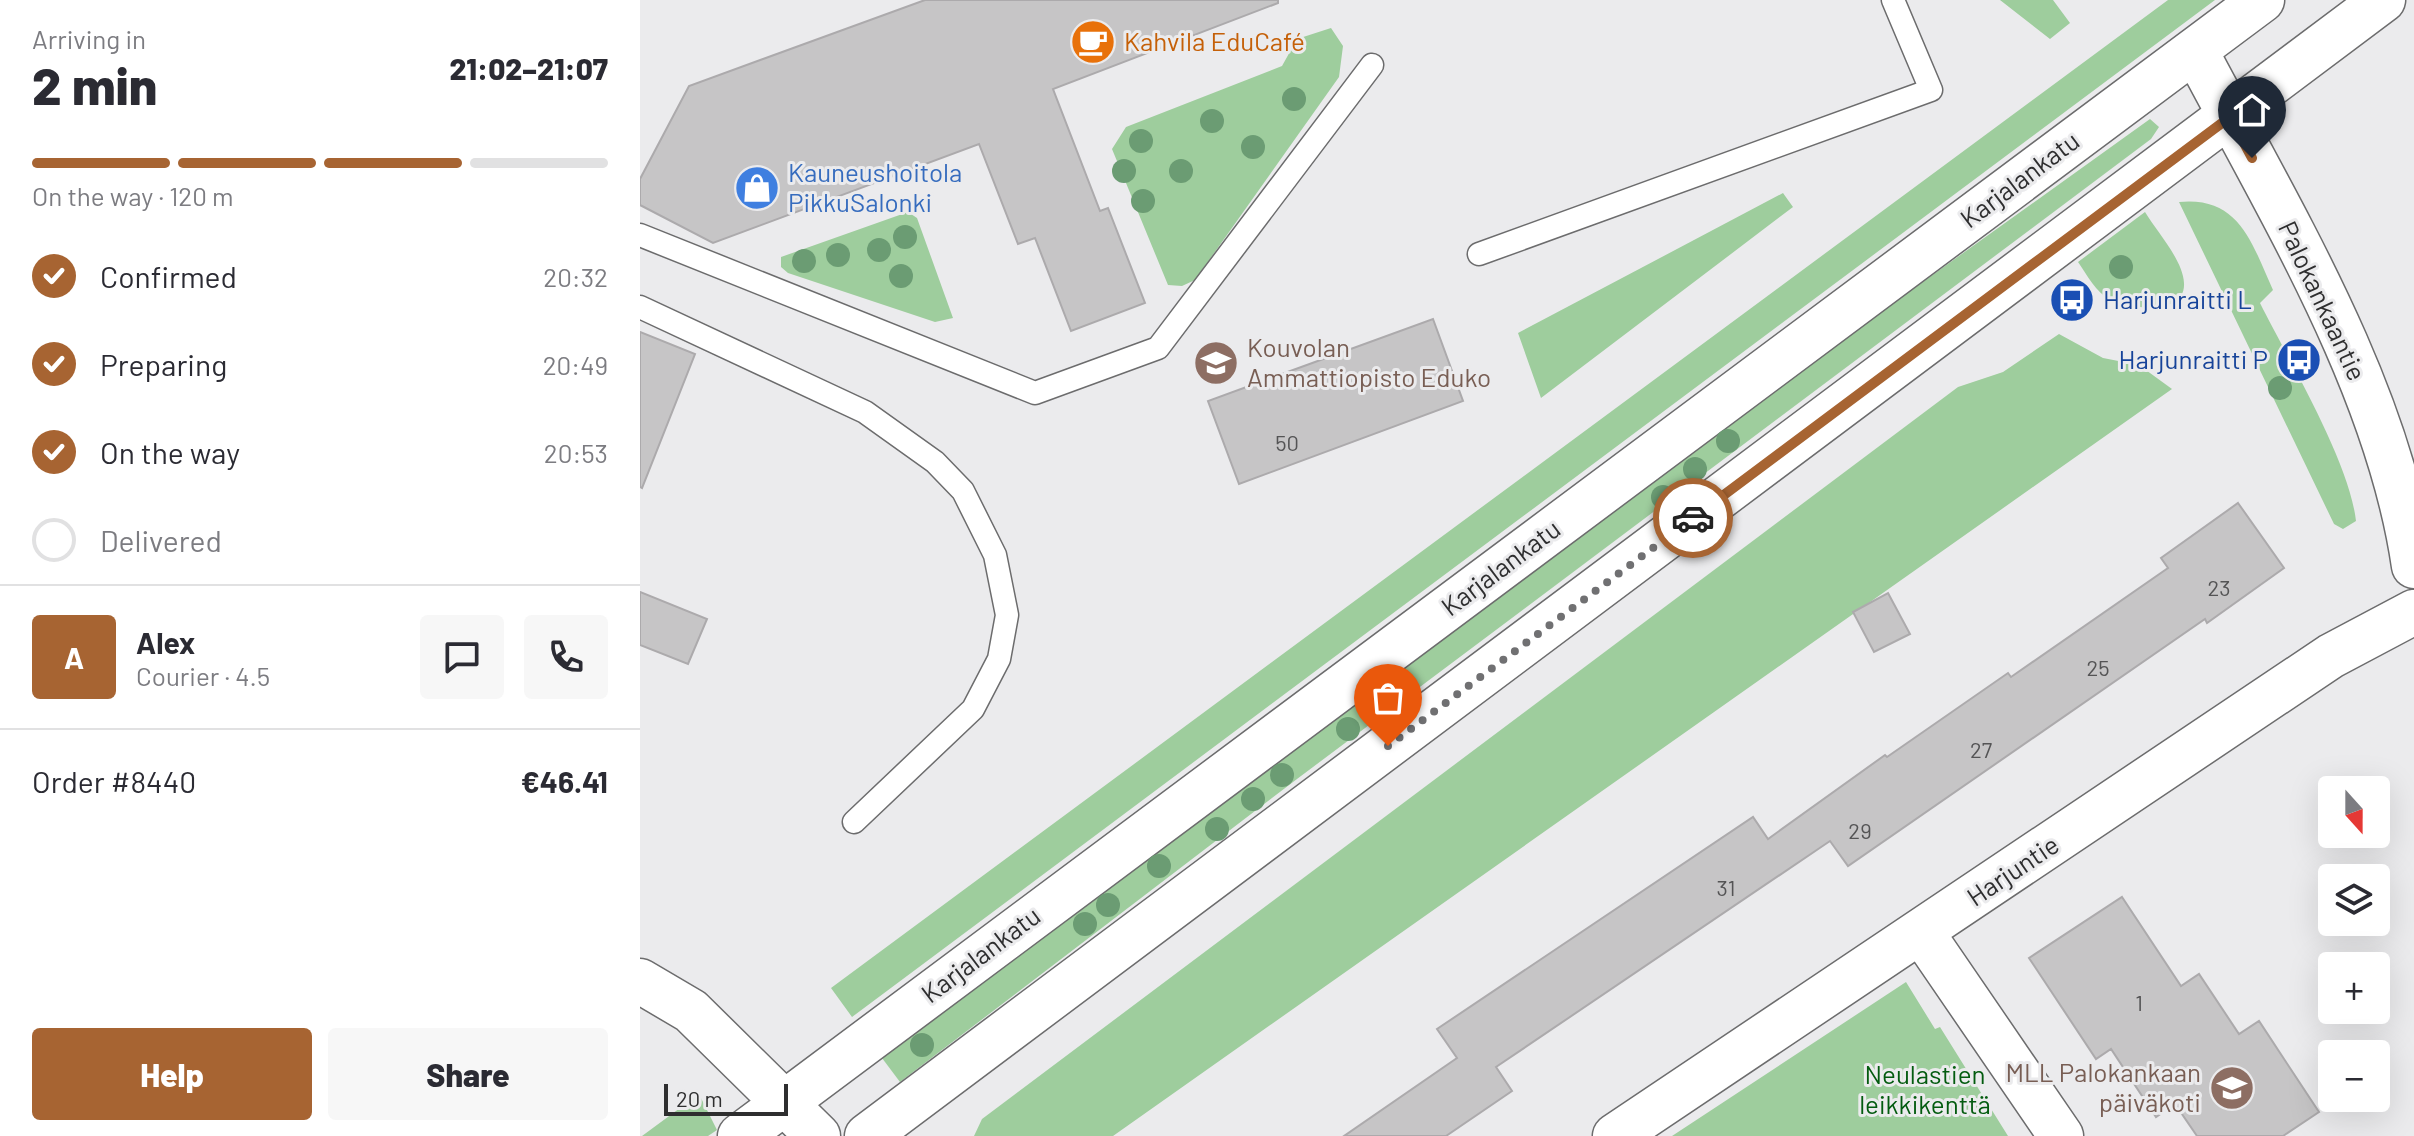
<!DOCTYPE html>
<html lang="en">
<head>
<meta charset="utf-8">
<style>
  :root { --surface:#fff; --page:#f7f7f7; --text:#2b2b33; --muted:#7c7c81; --line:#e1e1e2; --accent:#a76432 }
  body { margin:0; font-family:Barlow,sans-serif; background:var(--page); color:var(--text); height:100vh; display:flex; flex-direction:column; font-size:30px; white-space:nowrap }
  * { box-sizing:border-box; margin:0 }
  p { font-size:26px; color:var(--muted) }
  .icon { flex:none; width:44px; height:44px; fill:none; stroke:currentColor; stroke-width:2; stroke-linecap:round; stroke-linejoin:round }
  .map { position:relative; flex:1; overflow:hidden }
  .sheet { display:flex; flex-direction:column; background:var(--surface); width:640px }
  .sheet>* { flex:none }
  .needle { width:52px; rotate:159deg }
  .fabs { position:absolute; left:1678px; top:776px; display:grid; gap:16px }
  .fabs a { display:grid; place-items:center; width:72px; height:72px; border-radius:8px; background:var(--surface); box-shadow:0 8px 32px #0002; font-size:40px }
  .scale { position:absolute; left:24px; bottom:20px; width:124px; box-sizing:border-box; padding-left:8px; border:4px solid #2e2e2f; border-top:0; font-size:22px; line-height:28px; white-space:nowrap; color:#2e2e2f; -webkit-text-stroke:6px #ebebed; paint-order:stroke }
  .pin { position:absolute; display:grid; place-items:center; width:68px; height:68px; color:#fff; margin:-82px -34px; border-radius:50% 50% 50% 0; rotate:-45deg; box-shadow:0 0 8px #0007 }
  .pin .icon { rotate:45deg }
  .courier { position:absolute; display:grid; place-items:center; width:80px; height:80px; margin:-40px; border:6px solid #a76432; border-radius:50%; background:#fff; color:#222; box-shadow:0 2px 10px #0007 }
  .summary em { font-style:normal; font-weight:800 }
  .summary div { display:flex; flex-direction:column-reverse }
  .summary { display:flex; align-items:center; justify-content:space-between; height:136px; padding:0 32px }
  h1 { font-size:52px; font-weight:800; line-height:60px }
  .bar { display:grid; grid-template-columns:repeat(4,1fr); gap:12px 8px; align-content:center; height:96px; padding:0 32px }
  .bar i { height:10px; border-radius:6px; background:var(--line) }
  .bar .on { background:var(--accent) }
  .bar p { grid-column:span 4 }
  .line { display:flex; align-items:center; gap:20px; padding:0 32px; border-top:2px solid var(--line) }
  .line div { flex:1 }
  .round { display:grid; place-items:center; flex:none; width:84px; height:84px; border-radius:8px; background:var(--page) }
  ol { padding:0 32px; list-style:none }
  li { display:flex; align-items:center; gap:24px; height:88px }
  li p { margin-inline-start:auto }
  li .icon { padding:8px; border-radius:50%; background:var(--accent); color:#fff; stroke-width:4 }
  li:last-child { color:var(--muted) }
  li i { width:44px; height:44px; border:4px solid var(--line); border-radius:50% }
  .button { display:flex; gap:16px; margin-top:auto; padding:16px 32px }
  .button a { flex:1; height:92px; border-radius:8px; background:var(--accent); color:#fff; font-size:32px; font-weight:800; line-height:92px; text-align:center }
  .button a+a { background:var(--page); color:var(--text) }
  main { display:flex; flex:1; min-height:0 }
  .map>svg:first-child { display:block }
  .green { fill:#9ecd9d }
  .building { fill:#c6c5c6; stroke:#acaaac; stroke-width:2 }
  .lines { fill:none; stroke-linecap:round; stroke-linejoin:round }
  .lane-casing { stroke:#6c6c6d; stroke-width:25 }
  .street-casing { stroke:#6c6c6d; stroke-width:47 }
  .secondary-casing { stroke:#6c6c6d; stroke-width:47 }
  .lane { stroke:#fff; stroke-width:22 }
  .street { stroke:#fff; stroke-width:44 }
  .secondary { stroke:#fff; stroke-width:44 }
  .tree { fill:#6b9c73 }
  .done { stroke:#707072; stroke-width:8; stroke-dasharray:0 14.4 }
  .route { stroke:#a76432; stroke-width:10 }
  .labels { text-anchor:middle; stroke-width:6; stroke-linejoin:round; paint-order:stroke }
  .number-label { font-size:22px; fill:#545455 }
  .food-label { font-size:26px; fill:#c56008; stroke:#ebebed; text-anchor:start }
  .shop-label { font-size:26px; fill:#366cbe; stroke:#ebebed; text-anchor:start }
  .street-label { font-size:26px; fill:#2e2e2f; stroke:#ebebed }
  .transit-label { font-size:26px; fill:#164399; stroke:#ebebed; text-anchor:start }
  .education-label { font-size:26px; fill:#785e54; stroke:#ebebed; text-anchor:start }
  .park-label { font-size:26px; fill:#035b0f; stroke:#ebebed }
</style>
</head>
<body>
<main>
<section class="sheet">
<div class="summary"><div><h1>2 min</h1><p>Arriving in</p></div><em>21:02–21:07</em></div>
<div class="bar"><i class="on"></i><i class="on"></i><i class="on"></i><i></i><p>On the way · 120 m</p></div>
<ol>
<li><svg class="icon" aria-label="check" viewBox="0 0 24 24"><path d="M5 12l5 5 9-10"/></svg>Confirmed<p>20:32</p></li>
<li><svg class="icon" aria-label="check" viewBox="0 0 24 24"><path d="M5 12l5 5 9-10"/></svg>Preparing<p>20:49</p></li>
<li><svg class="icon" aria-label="check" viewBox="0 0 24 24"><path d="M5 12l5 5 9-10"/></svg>On the way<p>20:53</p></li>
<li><i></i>Delivered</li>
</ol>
<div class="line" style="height:144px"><b class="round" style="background:var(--accent);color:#fff">A</b><div><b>Alex</b><p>Courier · 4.5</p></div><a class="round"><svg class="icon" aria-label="chat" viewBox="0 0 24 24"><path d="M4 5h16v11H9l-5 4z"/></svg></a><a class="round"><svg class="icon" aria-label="phone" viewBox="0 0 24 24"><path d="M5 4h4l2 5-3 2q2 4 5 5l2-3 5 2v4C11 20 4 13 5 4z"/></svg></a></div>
<div class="line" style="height:104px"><div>Order #8440</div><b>€46.41</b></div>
<div class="button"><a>Help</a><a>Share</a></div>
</section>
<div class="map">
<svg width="1774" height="1136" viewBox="0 0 1774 1136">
  <rect width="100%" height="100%" fill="#ebebed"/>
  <path class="green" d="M 1360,0 L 1413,0 L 1430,23 L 1410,39 Z
    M 1528,0 L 1575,0 L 212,1017 L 191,988 Z
    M 691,28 L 703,46 L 699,77 L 555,280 L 542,286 L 528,285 L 472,149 L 486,127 L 642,66 L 657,39 Z
    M 1510,119 L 1519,127 L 1511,139 L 657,779 L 260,1082 L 242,1058 L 1167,365 Z
    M 1143,193 L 1153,207 L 901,398 L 878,333 Z
    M 1539,202 C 1600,196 1612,244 1633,290 L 1620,303 C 1649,361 1709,460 1716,521 L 1703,529 L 1694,524 Z
    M 268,212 L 277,218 L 313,318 L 295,322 L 148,273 L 141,267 L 141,257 Z
    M 1505,212 C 1517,232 1543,260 1544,283 C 1546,316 1488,309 1470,300 C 1456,292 1447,275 1438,262 Z
    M 1419,334 L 1463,358 L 1499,365 L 1532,389 L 473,1136 L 334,1136 L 342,1119 L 1318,387 L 1363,372 Z
    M 1266,982 L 1295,1029 L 1300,1027 L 1368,1136 L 1032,1136 Z
    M 59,1094 L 77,1130 L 68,1136 L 2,1136 Z"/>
  <path class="building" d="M 285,0 L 638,0 L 638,3 L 413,89 L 460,211 L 468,208 L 505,303 L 431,331 L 395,238 L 378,244 L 339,144 L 73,243 L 0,205 L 0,179 L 49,86 Z
    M 793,319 L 823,401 L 599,484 L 568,401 Z
    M 0,332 L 55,354 L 2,488 L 0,487 Z
    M 1598,503 L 1644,568 L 1567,623 L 1565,619 L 1208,866 L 1190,841 L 856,1067 L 872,1091 L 806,1136 L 704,1136 L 817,1058 L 797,1029 L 1113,817 L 1128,839 L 1245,755 L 1247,757 L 1368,673 L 1371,677 L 1528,568 L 1521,558 Z
    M 0,592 L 67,619 L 48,664 L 0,645 Z
    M 1248,593 L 1270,634 L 1234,652 L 1213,612 Z
    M 1482,897 L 1541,986 L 1559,974 L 1599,1034 L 1619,1021 L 1679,1112 L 1643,1136 L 1557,1136 L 1535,1104 L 1516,1117 L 1471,1049 L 1456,1059 L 1389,958 Z"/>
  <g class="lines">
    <g class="lane-casing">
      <path id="lane" d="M 0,235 L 395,393 L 518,348 L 732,65
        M 839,254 L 1291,90 L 1253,0
        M 0,307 L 225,412 L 295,462 L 323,491 L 355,555 L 367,615 L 359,659 L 333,709 L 214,822"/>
    </g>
    <g class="street-casing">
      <path id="street" d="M 1282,933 L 1421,1136
        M 0,981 L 51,1011 L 178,1136
        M 975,1136 L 1691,656 L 1774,612"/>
    </g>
    <g class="secondary-casing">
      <path id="secondary" d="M 1555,50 C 1639,210 1748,386 1774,566
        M 100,1136 L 1622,0
        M 227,1136 L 1743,0"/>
    </g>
    <use href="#lane" class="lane"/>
    <use href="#street" class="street"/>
    <use href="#secondary" class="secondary"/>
  </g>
  <g class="tree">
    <circle cx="654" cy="99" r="12"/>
    <circle cx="572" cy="121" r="12"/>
    <circle cx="501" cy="141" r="12"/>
    <circle cx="613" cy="147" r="12"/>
    <circle cx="484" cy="171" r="12"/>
    <circle cx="541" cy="171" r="12"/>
    <circle cx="503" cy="201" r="12"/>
    <circle cx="265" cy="237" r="12"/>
    <circle cx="239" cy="250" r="12"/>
    <circle cx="198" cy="255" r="12"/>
    <circle cx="164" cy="261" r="12"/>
    <circle cx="1481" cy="267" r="12"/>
    <circle cx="261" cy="276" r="12"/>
    <circle cx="1640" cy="388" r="12"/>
    <circle cx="1088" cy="441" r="12"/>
    <circle cx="1055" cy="469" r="12"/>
    <circle cx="1023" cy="497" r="12"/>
    <circle cx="708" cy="729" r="12"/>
    <circle cx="642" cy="775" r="12"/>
    <circle cx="613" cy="799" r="12"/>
    <circle cx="577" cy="829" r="12"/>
    <circle cx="519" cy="866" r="12"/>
    <circle cx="468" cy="905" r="12"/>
    <circle cx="445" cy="924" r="12"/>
    <circle cx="282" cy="1045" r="12"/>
  </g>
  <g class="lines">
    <path class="done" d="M 748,746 L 1053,518"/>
    <path class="route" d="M 1053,518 L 1590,117 L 1612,158"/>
  </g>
  <defs>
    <g id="cafe-disc" transform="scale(2.3)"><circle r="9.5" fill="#e8710a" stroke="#ebebed"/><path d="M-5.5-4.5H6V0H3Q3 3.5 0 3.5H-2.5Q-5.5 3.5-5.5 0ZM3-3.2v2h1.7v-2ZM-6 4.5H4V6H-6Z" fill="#fff"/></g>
    <g id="shop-disc" transform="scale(2.3)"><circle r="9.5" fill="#3f7fe0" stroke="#ebebed"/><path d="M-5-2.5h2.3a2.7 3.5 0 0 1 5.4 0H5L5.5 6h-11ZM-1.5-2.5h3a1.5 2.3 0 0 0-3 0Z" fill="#fff"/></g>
    <g id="bus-disc" transform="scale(2.3)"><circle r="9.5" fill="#1a4fb4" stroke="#ebebed"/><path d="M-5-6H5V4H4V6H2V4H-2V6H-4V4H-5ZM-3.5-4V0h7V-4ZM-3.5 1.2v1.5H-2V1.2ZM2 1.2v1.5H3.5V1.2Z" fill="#fff"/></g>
    <g id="school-disc" transform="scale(2.3)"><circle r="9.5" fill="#8d6e63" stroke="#ebebed"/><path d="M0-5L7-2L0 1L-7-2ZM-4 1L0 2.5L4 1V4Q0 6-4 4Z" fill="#fff"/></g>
  </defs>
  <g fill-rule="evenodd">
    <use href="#cafe-disc" x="453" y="42"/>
    <use href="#shop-disc" x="117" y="188"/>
    <use href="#bus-disc" x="1432" y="300"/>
    <use href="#bus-disc" x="1659" y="360"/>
    <use href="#school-disc" x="576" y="363"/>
    <use href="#school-disc" x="1592" y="1088"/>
  </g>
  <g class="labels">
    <g class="number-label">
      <text x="647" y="451">50</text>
      <text x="1579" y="596">23</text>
      <text x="1458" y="676">25</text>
      <text x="1341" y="758">27</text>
      <text x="1220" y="839">29</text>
      <text x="1086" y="896">31</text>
      <text x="1499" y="1011">1</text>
    </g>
    <g class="food-label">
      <text x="484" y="51">Kahvila EduCafé</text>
    </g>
    <g class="shop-label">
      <text x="148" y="182">Kauneushoitola<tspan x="148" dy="30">PikkuSalonki</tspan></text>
    </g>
    <g class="street-label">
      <text transform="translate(1380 180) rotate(-37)" y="9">Karjalankatu</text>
      <text transform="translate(1682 301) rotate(65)" y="9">Palokankaantie</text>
      <text transform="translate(861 568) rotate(-37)" y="9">Karjalankatu</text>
      <text transform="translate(1373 871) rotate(-34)" y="9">Harjuntie</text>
      <text transform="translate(341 955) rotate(-37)" y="9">Karjalankatu</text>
    </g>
    <g class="transit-label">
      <text x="1463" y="309">Harjunraitti L</text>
      <text x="1628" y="369" text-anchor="end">Harjunraitti P</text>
    </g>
    <g class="education-label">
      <text x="607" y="357">Kouvolan<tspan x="607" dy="30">Ammattiopisto Eduko</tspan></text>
      <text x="1561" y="1082" text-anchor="end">MLL Palokankaan<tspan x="1561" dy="30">päiväkoti</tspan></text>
    </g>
    <g class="park-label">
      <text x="1285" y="1084">Neulastien<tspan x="1285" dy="30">leikkikenttä</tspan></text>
    </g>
  </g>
</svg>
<div class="fabs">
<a><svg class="needle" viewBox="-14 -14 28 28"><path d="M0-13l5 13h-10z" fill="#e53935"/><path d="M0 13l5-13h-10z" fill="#7c7c81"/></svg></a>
<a><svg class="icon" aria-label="layers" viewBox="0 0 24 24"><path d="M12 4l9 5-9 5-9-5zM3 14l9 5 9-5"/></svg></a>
<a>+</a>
<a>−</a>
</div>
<div class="scale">20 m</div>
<div class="pin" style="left:748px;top:746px;background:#ea580c"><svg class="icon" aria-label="bag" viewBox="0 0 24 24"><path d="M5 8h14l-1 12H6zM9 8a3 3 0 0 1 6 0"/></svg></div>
<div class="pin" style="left:1612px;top:158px;background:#1f2937"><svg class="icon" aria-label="home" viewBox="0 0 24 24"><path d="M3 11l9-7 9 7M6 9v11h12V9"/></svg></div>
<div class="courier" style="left:1053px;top:518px"><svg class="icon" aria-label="car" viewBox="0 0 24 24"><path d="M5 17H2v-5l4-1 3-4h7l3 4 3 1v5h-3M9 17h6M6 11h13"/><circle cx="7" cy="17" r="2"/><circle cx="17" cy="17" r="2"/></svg></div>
</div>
</main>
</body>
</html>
